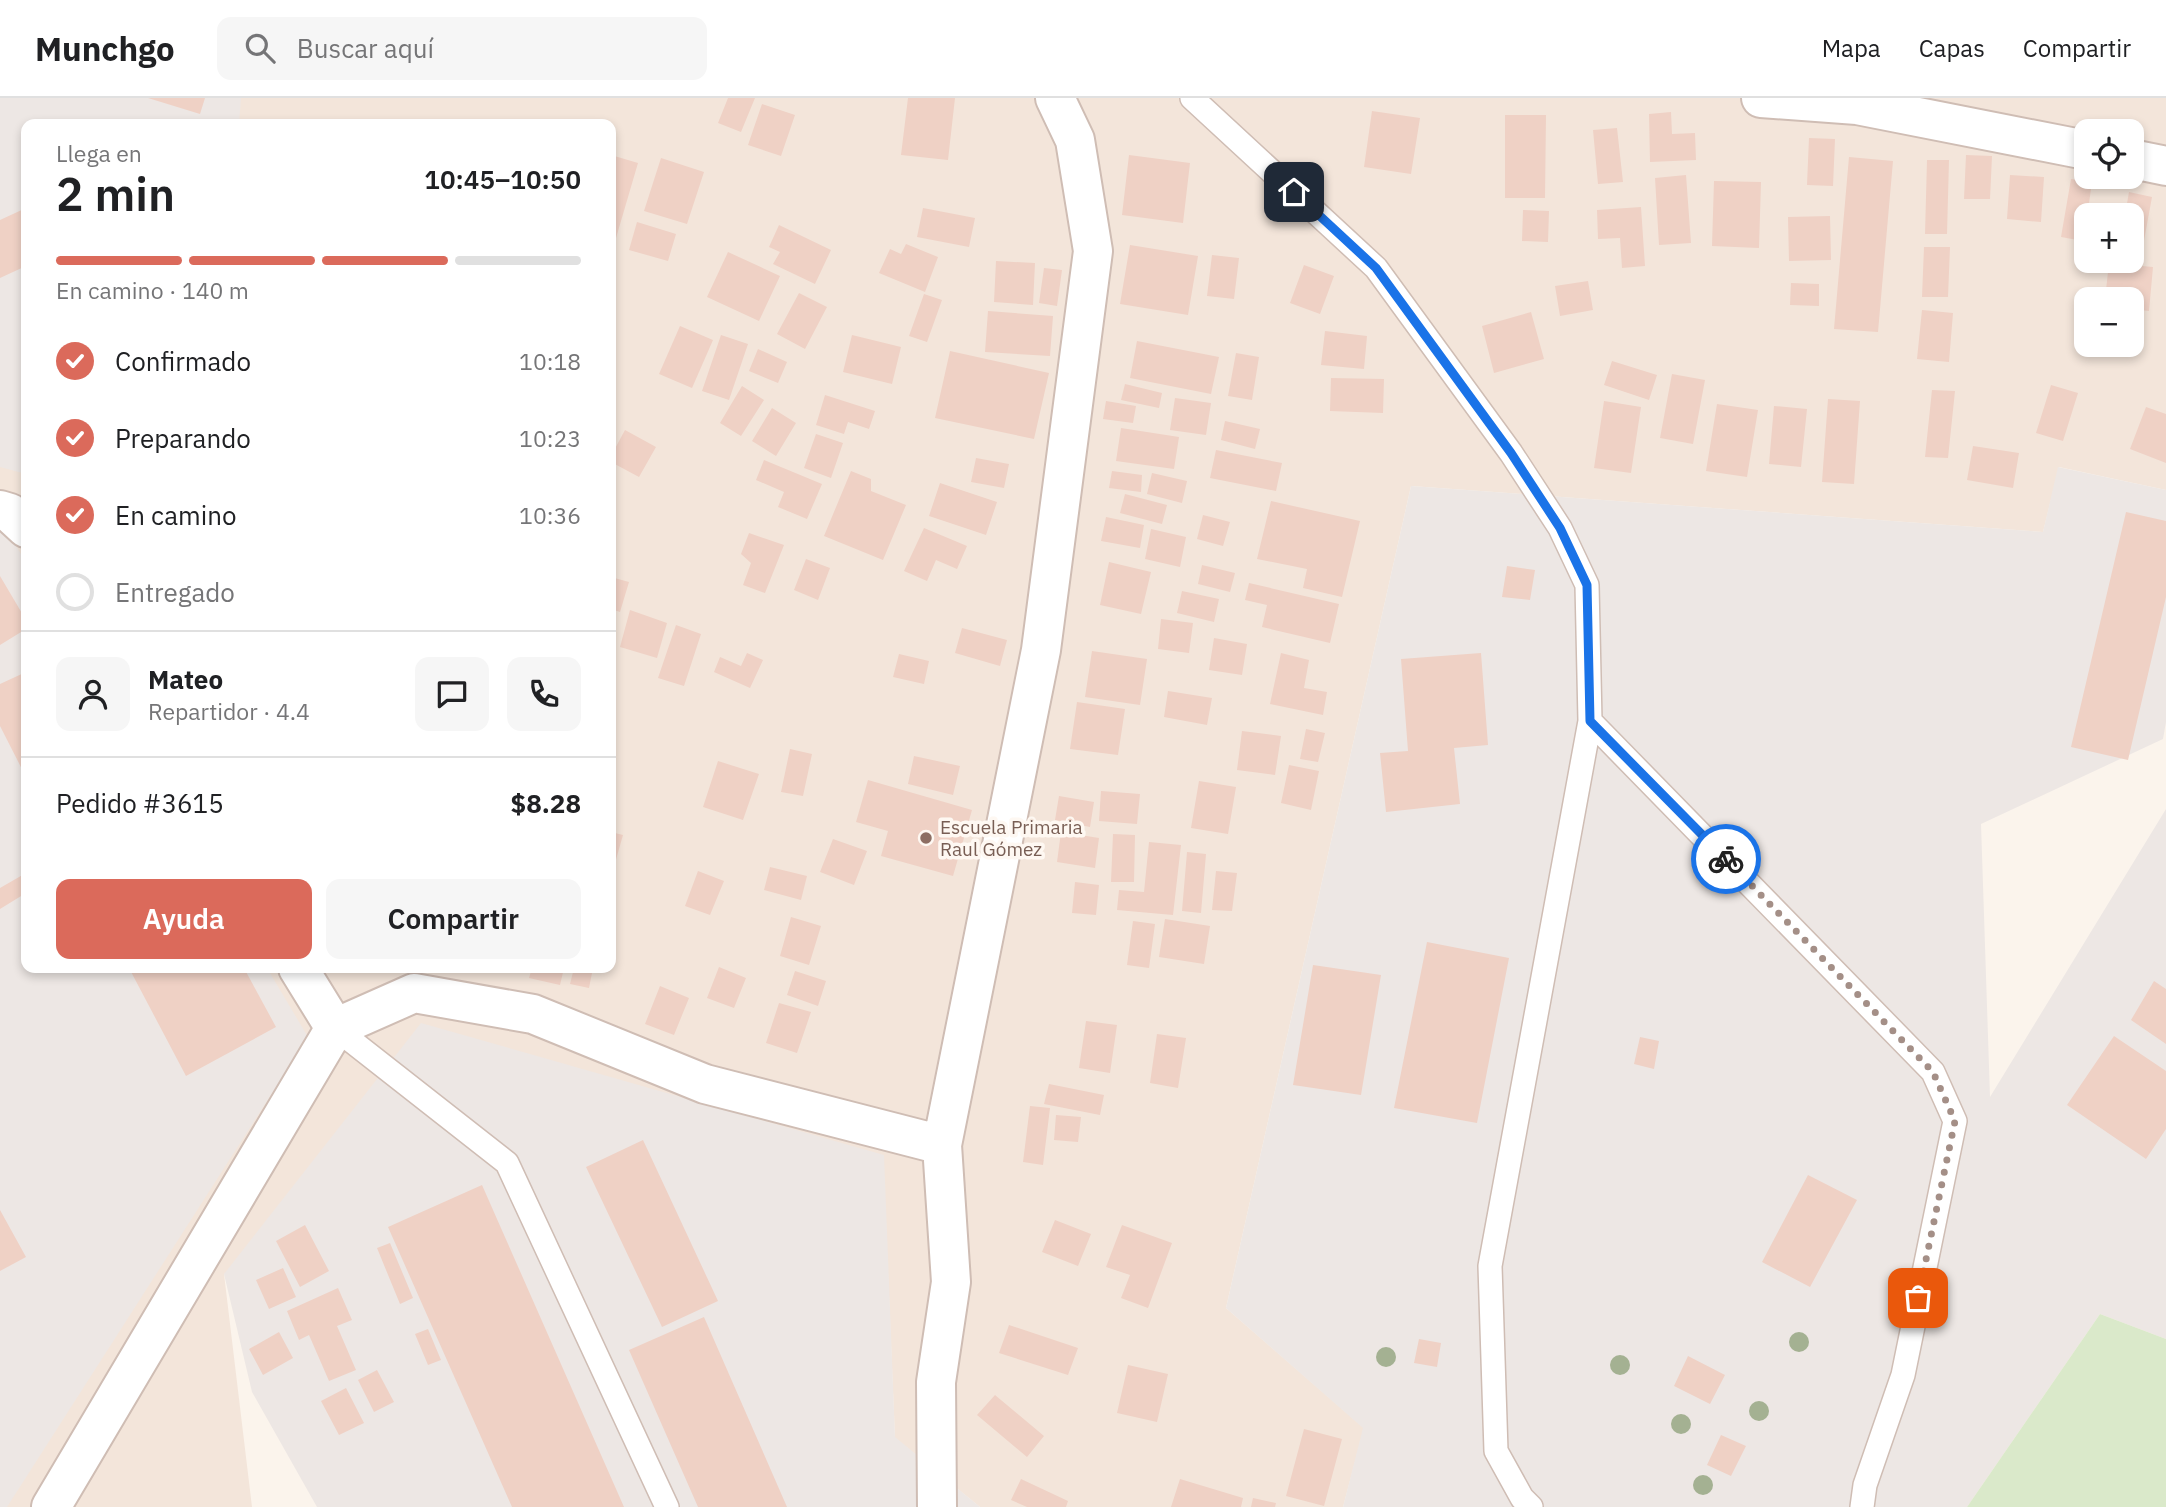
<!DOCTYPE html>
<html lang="es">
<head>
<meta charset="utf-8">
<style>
  :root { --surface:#fff; --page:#f6f6f6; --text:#202124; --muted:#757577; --line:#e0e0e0; --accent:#db6a5b }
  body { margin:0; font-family:"IBM Plex Sans",sans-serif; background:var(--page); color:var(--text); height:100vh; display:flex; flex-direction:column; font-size:26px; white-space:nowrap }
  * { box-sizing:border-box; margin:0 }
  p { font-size:23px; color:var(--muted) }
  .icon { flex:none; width:38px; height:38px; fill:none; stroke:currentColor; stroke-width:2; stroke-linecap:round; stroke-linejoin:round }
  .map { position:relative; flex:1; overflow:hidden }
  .sheet { position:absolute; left:21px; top:21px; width:595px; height:854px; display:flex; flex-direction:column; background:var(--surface); border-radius:14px; box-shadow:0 4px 10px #0003 }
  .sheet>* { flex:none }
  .controls { position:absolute; left:2074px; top:21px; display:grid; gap:14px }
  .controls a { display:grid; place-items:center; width:70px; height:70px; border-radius:14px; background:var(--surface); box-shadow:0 4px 10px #0003; font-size:35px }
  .pin { position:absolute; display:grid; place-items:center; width:60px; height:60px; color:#fff; margin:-30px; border-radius:14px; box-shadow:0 4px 10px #0006 }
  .courier { position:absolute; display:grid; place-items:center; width:70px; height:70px; margin:-35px; border:5px solid #1a73e8; border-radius:50%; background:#fff; color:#222; box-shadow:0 2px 9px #0007 }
  .overview em { font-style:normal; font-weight:600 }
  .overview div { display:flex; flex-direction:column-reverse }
  .overview { display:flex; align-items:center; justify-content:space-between; height:119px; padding:0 35px }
  h1 { font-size:46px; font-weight:600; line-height:52px }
  .bar { display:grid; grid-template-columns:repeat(4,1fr); gap:10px 7px; align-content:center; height:84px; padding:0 35px }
  .bar i { height:9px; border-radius:5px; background:var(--line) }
  .bar .selected { background:var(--accent) }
  .bar p { grid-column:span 4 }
  .line { display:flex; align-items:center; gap:18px; padding:0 35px; border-top:2px solid var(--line) }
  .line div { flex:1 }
  .round { display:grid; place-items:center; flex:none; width:74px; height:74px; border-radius:14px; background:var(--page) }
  ol { padding:0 35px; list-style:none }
  li { display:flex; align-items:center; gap:21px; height:77px }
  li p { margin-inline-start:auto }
  li .icon { padding:7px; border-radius:50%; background:var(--accent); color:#fff; stroke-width:4 }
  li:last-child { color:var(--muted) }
  li i { width:38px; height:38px; border:4px solid var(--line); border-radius:50% }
  .action { display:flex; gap:14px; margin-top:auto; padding:14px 35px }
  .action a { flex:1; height:80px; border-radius:14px; background:var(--accent); color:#fff; font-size:28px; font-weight:600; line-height:80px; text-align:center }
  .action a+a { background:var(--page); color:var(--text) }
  header { display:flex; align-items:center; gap:42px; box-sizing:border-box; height:98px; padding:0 35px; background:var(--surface); border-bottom:2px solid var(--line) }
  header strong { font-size:33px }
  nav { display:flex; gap:38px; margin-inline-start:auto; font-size:24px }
  .search { width:490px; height:63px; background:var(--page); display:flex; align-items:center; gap:18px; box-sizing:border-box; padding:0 24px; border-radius:14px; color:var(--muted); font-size:26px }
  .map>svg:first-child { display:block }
  .residential { fill:#f3e5da; fill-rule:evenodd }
  .industrial { fill:#ede7e4 }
  .green { fill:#dae9ca }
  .building { fill:#efd1c5 }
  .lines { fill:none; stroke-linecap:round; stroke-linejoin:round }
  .service-casing { stroke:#cfbdb4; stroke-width:26 }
  .minor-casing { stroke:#cfbdb4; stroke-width:42 }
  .service { stroke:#fff; stroke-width:23 }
  .minor { stroke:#fff; stroke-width:38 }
  .tree { fill:#a4b192 }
  .done { stroke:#a48f87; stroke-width:7; stroke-dasharray:0 12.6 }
  .route { stroke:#1a73e8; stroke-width:9 }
  .education-dot { fill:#8d6e63; stroke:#fef8f2; stroke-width:2.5 }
  .labels { text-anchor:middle; stroke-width:7; stroke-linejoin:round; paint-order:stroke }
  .education-label { font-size:19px; fill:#785e54; stroke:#fef8f2; text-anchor:start }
</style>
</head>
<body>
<header>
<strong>Munchgo</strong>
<div class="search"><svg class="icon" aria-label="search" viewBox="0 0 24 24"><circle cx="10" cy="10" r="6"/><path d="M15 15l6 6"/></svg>Buscar aquí</div>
<nav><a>Mapa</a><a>Capas</a><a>Compartir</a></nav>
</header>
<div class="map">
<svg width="2166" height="1409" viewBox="0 0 2166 1409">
  <rect width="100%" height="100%" fill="#fbf4ec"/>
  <path class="residential" d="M 0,0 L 2166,0 L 2166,392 L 2059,369 L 2043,434 L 1411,388 L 1226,1210 L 1364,1330 L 1343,1409 L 980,1409 L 895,1340 L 883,1057 L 224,1176 L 252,1409 L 0,1409 ZM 26,26 L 611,26 L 611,870 L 26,870 ZM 2086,33 L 2132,33 L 2132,79 L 2086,79 ZM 2086,117 L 2132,117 L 2132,163 L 2086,163 ZM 2086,201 L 2132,201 L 2132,247 L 2086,247 Z"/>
  <path class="industrial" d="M 0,0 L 241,0 L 239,26 L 26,26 L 26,376 L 0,369 Z
    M 2058,369 L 2166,392 L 2166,624 L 2163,641 L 1981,726 L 1990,999 L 2166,711 L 2166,1241 L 2100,1216 L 1967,1409 L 1343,1409 L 1363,1330 L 1226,1210 L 1411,388 L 2043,434 Z
    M 0,431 L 7,432 L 26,465 L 26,870 L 267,870 L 308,939 L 7,1409 L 0,1409 Z
    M 421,925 L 884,1057 L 895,1339 L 980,1409 L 317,1409 L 252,1294 L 224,1176 Z"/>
  <path class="green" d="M 2100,1216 L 2166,1241 L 2166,1409 L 1967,1409 Z"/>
  <path class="building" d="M 148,0 L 205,0 L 200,16 Z
    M 728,0 L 755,0 L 741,34 L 718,25 Z
    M 908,0 L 955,0 L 948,62 L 901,57 Z
    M 762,6 L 795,17 L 781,58 L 748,47 Z
    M 1372,13 L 1420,20 L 1411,76 L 1364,69 Z
    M 1671,14 L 1672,36 L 1695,35 L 1696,62 L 1650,64 L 1649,16 Z
    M 1505,17 L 1546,17 L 1545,100 L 1505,100 Z
    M 1617,30 L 1623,84 L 1598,86 L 1593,32 Z
    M 1809,40 L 1835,41 L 1833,88 L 1807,87 Z
    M 611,57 L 638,65 L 616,140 L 611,139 Z
    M 1129,57 L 1190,65 L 1183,125 L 1122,117 Z
    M 1966,57 L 1992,58 L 1990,101 L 1964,101 Z
    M 1849,59 L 1893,63 L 1878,234 L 1834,231 Z
    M 661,60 L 704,74 L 687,126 L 644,113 Z
    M 1927,62 L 1949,62 L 1947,136 L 1925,136 Z
    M 1686,77 L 1691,145 L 1659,147 L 1655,80 Z
    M 2010,77 L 2044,79 L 2041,124 L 2007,121 Z
    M 2071,81 L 2092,84 L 2089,105 L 2105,107 L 2104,117 L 2086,117 L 2083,143 L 2061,139 Z
    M 1714,83 L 1761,84 L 1759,150 L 1712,148 Z
    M 2129,94 L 2152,99 L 2143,148 L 2132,146 L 2132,117 L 2125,117 Z
    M 1641,109 L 1645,168 L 1622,170 L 1620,140 L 1598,141 L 1597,112 Z
    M 26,110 L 26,168 L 0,180 L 0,122 Z
    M 923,110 L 975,120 L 969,149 L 917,139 Z
    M 1523,112 L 1549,113 L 1548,144 L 1522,143 Z
    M 1830,118 L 1831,162 L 1789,163 L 1788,119 Z
    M 637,124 L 676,136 L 668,163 L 629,152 Z
    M 779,127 L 831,152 L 815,186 L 773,166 L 780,154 L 769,149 Z
    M 906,146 L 938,159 L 925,194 L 879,175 L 890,151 L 901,156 Z
    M 1130,147 L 1198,158 L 1188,217 L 1120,206 Z
    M 1924,149 L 1950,149 L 1948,199 L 1922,199 Z
    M 728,154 L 780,178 L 759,223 L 707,199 Z
    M 1212,157 L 1239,160 L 1234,201 L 1207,198 Z
    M 996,163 L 1035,165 L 1033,207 L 994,204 Z
    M 2109,165 L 2153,169 L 2149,213 L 2132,211 L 2132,201 L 2105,201 Z
    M 1304,167 L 1334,178 L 1320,216 L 1290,205 Z
    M 1044,170 L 1062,172 L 1057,208 L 1039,205 Z
    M 1588,183 L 1593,212 L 1560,218 L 1555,188 Z
    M 1791,185 L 1819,186 L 1819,208 L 1790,207 Z
    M 799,195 L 827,209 L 805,251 L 777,236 Z
    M 924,196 L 942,202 L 927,244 L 909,238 Z
    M 1922,212 L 1953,215 L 1949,264 L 1917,261 Z
    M 988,213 L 1053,218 L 1050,258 L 985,254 Z
    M 1531,214 L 1544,261 L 1494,275 L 1482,228 Z
    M 680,228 L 713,242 L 692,290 L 659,276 Z
    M 1325,233 L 1367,238 L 1364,271 L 1321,267 Z
    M 721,237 L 748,246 L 729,302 L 702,293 Z
    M 852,237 L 901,249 L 892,286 L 843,274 Z
    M 1137,243 L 1219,259 L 1211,296 L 1130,280 Z
    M 758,251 L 787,264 L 778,285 L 749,273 Z
    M 950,253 L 1049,275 L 1034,341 L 935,320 Z
    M 1236,255 L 1259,259 L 1252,302 L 1228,298 Z
    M 1612,263 L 1657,277 L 1649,302 L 1604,287 Z
    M 1672,276 L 1705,282 L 1693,346 L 1660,340 Z
    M 1331,280 L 1384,281 L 1383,315 L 1330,313 Z
    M 1125,286 L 1162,295 L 1159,310 L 1121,302 Z
    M 2051,287 L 2078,295 L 2063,343 L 2036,335 Z
    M 742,288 L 764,302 L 741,338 L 720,325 Z
    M 1932,292 L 1955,293 L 1948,360 L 1925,359 Z
    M 825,297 L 875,313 L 869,331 L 848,324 L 844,336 L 816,327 Z
    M 1175,300 L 1211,305 L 1206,337 L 1170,332 Z
    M 1828,301 L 1860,303 L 1854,386 L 1822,384 Z
    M 1106,303 L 1136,308 L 1133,325 L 1103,321 Z
    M 1604,303 L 1641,309 L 1631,375 L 1594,370 Z
    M 1717,306 L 1758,312 L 1747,379 L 1706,373 Z
    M 1774,308 L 1807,311 L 1801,369 L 1769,366 Z
    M 2146,309 L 2166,316 L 2166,365 L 2130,351 Z
    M 772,310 L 796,325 L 776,358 L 752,343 Z
    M 1225,323 L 1260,331 L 1255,351 L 1221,342 Z
    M 1121,330 L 1179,339 L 1174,371 L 1116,363 Z
    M 625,332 L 656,349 L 639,379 L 611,364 L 611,358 Z
    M 816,336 L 843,345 L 831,380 L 804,370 Z
    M 1973,348 L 2019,355 L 2013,390 L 1967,382 Z
    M 1216,352 L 1282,365 L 1276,393 L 1210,380 Z
    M 976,360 L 1009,366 L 1004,390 L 971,384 Z
    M 764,362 L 822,386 L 807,421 L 778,409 L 784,394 L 756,382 Z
    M 851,373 L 871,381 L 871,393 L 906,407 L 883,462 L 824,438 Z
    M 1112,373 L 1142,377 L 1141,394 L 1109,390 Z
    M 1152,375 L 1187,383 L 1182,405 L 1147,396 Z
    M 940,385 L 997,404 L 986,437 L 929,418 Z
    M 1125,396 L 1167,407 L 1162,426 L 1120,415 Z
    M 1271,403 L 1360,423 L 1342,499 L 1303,490 L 1307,471 L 1257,461 Z
    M 2126,414 L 2166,423 L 2166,499 L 2128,662 L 2071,649 Z
    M 1203,417 L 1230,424 L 1223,448 L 1197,441 Z
    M 1106,419 L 1144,427 L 1140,450 L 1101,443 Z
    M 924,430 L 967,448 L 957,471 L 936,462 L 927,483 L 904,473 Z
    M 1151,431 L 1186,439 L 1180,469 L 1145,461 Z
    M 749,435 L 784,447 L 765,495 L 743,487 L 751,465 L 741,456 Z
    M 806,461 L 830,470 L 818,502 L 794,492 Z
    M 1109,464 L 1151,474 L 1141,516 L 1100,507 Z
    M 1202,467 L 1235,475 L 1230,494 L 1198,486 Z
    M 1507,468 L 1535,472 L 1530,502 L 1502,499 Z
    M 0,478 L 26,522 L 26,531 L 0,547 Z
    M 611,479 L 629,484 L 620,514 L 611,511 Z
    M 1249,485 L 1339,506 L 1330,545 L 1262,529 L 1267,507 L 1245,502 Z
    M 1182,493 L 1219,501 L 1214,524 L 1177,515 Z
    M 630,512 L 667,525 L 657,560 L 620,549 Z
    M 1161,521 L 1193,525 L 1189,555 L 1158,551 Z
    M 676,527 L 701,536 L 684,588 L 658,580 Z
    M 962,530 L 1007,542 L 1000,568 L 955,555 Z
    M 1214,540 L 1247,546 L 1242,577 L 1209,572 Z
    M 1092,553 L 1147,561 L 1140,607 L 1085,599 Z
    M 747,555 L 763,562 L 750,590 L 714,574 L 720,559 L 741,568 Z
    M 1281,555 L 1309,562 L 1304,590 L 1327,594 L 1323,617 L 1270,606 Z
    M 1481,555 L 1488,647 L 1454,650 L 1460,706 L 1386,714 L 1380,655 L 1408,653 L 1401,561 Z
    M 899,556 L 929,563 L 924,586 L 893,579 Z
    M 26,574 L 26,679 L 0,628 L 0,586 Z
    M 1168,593 L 1212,600 L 1207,627 L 1164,619 Z
    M 1077,604 L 1125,611 L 1118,657 L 1070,651 Z
    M 1306,631 L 1325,635 L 1318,664 L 1300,661 Z
    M 1242,633 L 1281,638 L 1275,677 L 1237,672 Z
    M 790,651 L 812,656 L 803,698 L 781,694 Z
    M 914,658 L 960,668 L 953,697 L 908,686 Z
    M 718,663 L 759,676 L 743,722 L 703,709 Z
    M 1289,667 L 1319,673 L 1311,712 L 1281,705 Z
    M 868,682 L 972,712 L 953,778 L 881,758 L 888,733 L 856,724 Z
    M 1199,683 L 1236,689 L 1228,736 L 1191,730 Z
    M 1101,693 L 1140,696 L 1137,726 L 1099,723 Z
    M 1059,698 L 1094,704 L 1090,729 L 1055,722 Z
    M 611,734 L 623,737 L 611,779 Z
    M 1061,734 L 1099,740 L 1095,770 L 1057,764 Z
    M 1113,736 L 1135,737 L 1134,784 L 1111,784 Z
    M 833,741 L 867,753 L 854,787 L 820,774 Z
    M 1149,744 L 1181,747 L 1173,817 L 1117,812 L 1119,792 L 1144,794 Z
    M 1187,754 L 1206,756 L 1201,815 L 1182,813 Z
    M 770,769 L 807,778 L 801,802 L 764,792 Z
    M 698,773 L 724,783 L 710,817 L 685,808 Z
    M 1216,773 L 1237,775 L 1232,813 L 1212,812 Z
    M 26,775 L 26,795 L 0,811 L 0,790 Z
    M 1075,784 L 1099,787 L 1096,817 L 1072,815 Z
    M 791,819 L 821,828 L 809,867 L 780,858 Z
    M 1165,821 L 1210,828 L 1204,866 L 1159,859 Z
    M 1133,823 L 1155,826 L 1149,870 L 1127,867 Z
    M 1427,844 L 1509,860 L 1477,1025 L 1394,1010 Z
    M 1313,867 L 1381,877 L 1361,997 L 1293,987 Z
    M 719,869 L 746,880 L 734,910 L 707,900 Z
    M 129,870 L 244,870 L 276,929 L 186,978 Z
    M 532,870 L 564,870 L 560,887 L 529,880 Z
    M 574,870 L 593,870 L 589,890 L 570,886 Z
    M 795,873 L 826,883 L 818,908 L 787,897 Z
    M 2154,883 L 2166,891 L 2166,946 L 2131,922 Z
    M 660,888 L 689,900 L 674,937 L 645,926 Z
    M 779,905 L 811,914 L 797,955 L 766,945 Z
    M 1086,923 L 1117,927 L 1110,975 L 1079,970 Z
    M 1157,936 L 1186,940 L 1178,990 L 1150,985 Z
    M 2114,938 L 2166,973 L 2166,1031 L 2146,1061 L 2067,1007 Z
    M 1640,939 L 1659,943 L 1654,971 L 1634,966 Z
    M 1049,986 L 1104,997 L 1100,1017 L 1044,1006 Z
    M 1030,1008 L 1050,1010 L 1043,1067 L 1023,1064 Z
    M 1056,1017 L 1081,1019 L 1078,1044 L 1054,1042 Z
    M 643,1042 L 718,1203 L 662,1229 L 586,1069 Z
    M 1808,1077 L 1857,1102 L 1810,1189 L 1762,1164 Z
    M 482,1087 L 624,1409 L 512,1409 L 388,1129 Z
    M 0,1112 L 26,1159 L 0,1173 Z
    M 1055,1122 L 1091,1136 L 1078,1168 L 1042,1154 Z
    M 305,1127 L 329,1173 L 300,1189 L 276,1143 Z
    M 1122,1127 L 1172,1145 L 1148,1210 L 1121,1200 L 1130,1177 L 1106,1169 Z
    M 390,1145 L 413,1200 L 400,1206 L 377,1150 Z
    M 283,1170 L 296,1199 L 269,1211 L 256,1182 Z
    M 338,1190 L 352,1222 L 337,1228 L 356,1272 L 329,1283 L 309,1237 L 299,1242 L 287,1213 Z
    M 704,1219 L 787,1409 L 698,1409 L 629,1252 Z
    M 1009,1227 L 1078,1250 L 1068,1277 L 999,1255 Z
    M 428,1231 L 441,1262 L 428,1267 L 415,1236 Z
    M 279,1234 L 293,1260 L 263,1277 L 249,1251 Z
    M 1419,1241 L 1441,1245 L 1437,1269 L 1414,1265 Z
    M 1688,1258 L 1725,1277 L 1710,1306 L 1674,1288 Z
    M 1128,1267 L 1168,1276 L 1157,1324 L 1117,1315 Z
    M 377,1272 L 394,1304 L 374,1314 L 358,1282 Z
    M 346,1290 L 364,1325 L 339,1337 L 321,1303 Z
    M 995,1297 L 1044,1338 L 1027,1359 L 977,1317 Z
    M 1304,1331 L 1342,1341 L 1324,1408 L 1286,1398 Z
    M 1721,1337 L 1746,1348 L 1731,1378 L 1707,1367 Z
    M 1021,1381 L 1068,1403 L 1066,1409 L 1027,1409 L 1011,1402 Z
    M 1180,1381 L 1243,1400 L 1241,1409 L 1171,1409 Z
    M 1253,1400 L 1276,1405 L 1275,1409 L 1251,1409 Z"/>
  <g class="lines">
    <g class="service-casing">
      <path id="service" d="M 1192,0 L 1376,170 L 1511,355 L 1560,430 L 1587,487 L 1590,623 L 1490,1168 L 1496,1353 L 1522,1400 L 1531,1409
        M 1590,623 L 1933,974 L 1955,1023 L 1903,1277 L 1865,1387 L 1862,1409
        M 335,930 L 507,1065 L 667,1409"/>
    </g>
    <g class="minor-casing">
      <path id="minor" d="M 1761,0 L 1857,7 L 2086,52
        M 2132,61 L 2166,68
        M 0,412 L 10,415 L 26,430
        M 298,870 L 335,930 L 414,895 L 533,916 L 705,986 L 942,1047 L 1041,552 L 1093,153 L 1075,42 L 1055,0
        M 51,1409 L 335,930
        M 937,1409 L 936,1284 L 951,1184 L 942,1047"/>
    </g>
    <use href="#service" class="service"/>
    <use href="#minor" class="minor"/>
  </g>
  <g class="tree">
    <circle cx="1799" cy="1244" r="10"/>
    <circle cx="1386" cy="1259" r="10"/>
    <circle cx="1620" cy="1267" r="10"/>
    <circle cx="1759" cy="1313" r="10"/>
    <circle cx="1681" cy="1326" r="10"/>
    <circle cx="1703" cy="1387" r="10"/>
  </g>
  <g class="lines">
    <path class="done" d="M 1726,761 L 1933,974 L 1955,1023 L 1918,1200"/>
    <path class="route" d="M 1294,94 L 1376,170 L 1511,355 L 1560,430 L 1587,487 L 1590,623 L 1726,761"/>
  </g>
  <circle class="education-dot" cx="926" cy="740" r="7"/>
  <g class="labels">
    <g class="education-label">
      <text x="940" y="736">Escuela Primaria<tspan x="940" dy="22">Raul Gómez</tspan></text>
    </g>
  </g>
</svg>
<div class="controls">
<a><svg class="icon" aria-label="locate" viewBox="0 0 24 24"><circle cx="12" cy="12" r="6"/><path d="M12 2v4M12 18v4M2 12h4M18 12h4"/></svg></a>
<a>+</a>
<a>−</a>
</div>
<div class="pin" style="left:1918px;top:1200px;background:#ea580c"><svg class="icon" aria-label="bag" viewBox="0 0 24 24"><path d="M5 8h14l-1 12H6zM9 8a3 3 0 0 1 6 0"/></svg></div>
<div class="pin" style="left:1294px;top:94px;background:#1f2937"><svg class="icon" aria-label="home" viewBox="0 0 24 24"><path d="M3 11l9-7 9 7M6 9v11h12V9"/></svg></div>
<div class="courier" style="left:1726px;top:761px"><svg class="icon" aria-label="bike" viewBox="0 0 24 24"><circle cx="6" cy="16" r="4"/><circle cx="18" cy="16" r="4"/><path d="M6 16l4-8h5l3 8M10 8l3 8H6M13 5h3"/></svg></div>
<section class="sheet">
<div class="overview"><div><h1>2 min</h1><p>Llega en</p></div><em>10:45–10:50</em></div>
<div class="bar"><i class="selected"></i><i class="selected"></i><i class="selected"></i><i></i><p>En camino · 140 m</p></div>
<ol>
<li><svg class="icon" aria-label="check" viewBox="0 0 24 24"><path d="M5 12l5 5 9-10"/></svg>Confirmado<p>10:18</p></li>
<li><svg class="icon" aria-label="check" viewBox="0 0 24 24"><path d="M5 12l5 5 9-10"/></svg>Preparando<p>10:23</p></li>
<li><svg class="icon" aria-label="check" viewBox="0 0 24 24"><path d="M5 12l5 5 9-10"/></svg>En camino<p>10:36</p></li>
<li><i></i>Entregado</li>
</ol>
<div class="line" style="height:126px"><a class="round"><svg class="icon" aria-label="person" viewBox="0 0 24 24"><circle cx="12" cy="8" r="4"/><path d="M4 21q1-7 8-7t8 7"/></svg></a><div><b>Mateo</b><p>Repartidor · 4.4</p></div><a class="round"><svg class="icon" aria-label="chat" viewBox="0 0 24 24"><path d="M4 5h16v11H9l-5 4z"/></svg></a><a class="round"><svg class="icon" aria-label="phone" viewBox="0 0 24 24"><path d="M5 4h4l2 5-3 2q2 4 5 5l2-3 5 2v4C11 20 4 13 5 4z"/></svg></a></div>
<div class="line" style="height:91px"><div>Pedido #3615</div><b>$8.28</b></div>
<div class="action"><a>Ayuda</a><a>Compartir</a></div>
</section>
</div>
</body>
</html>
